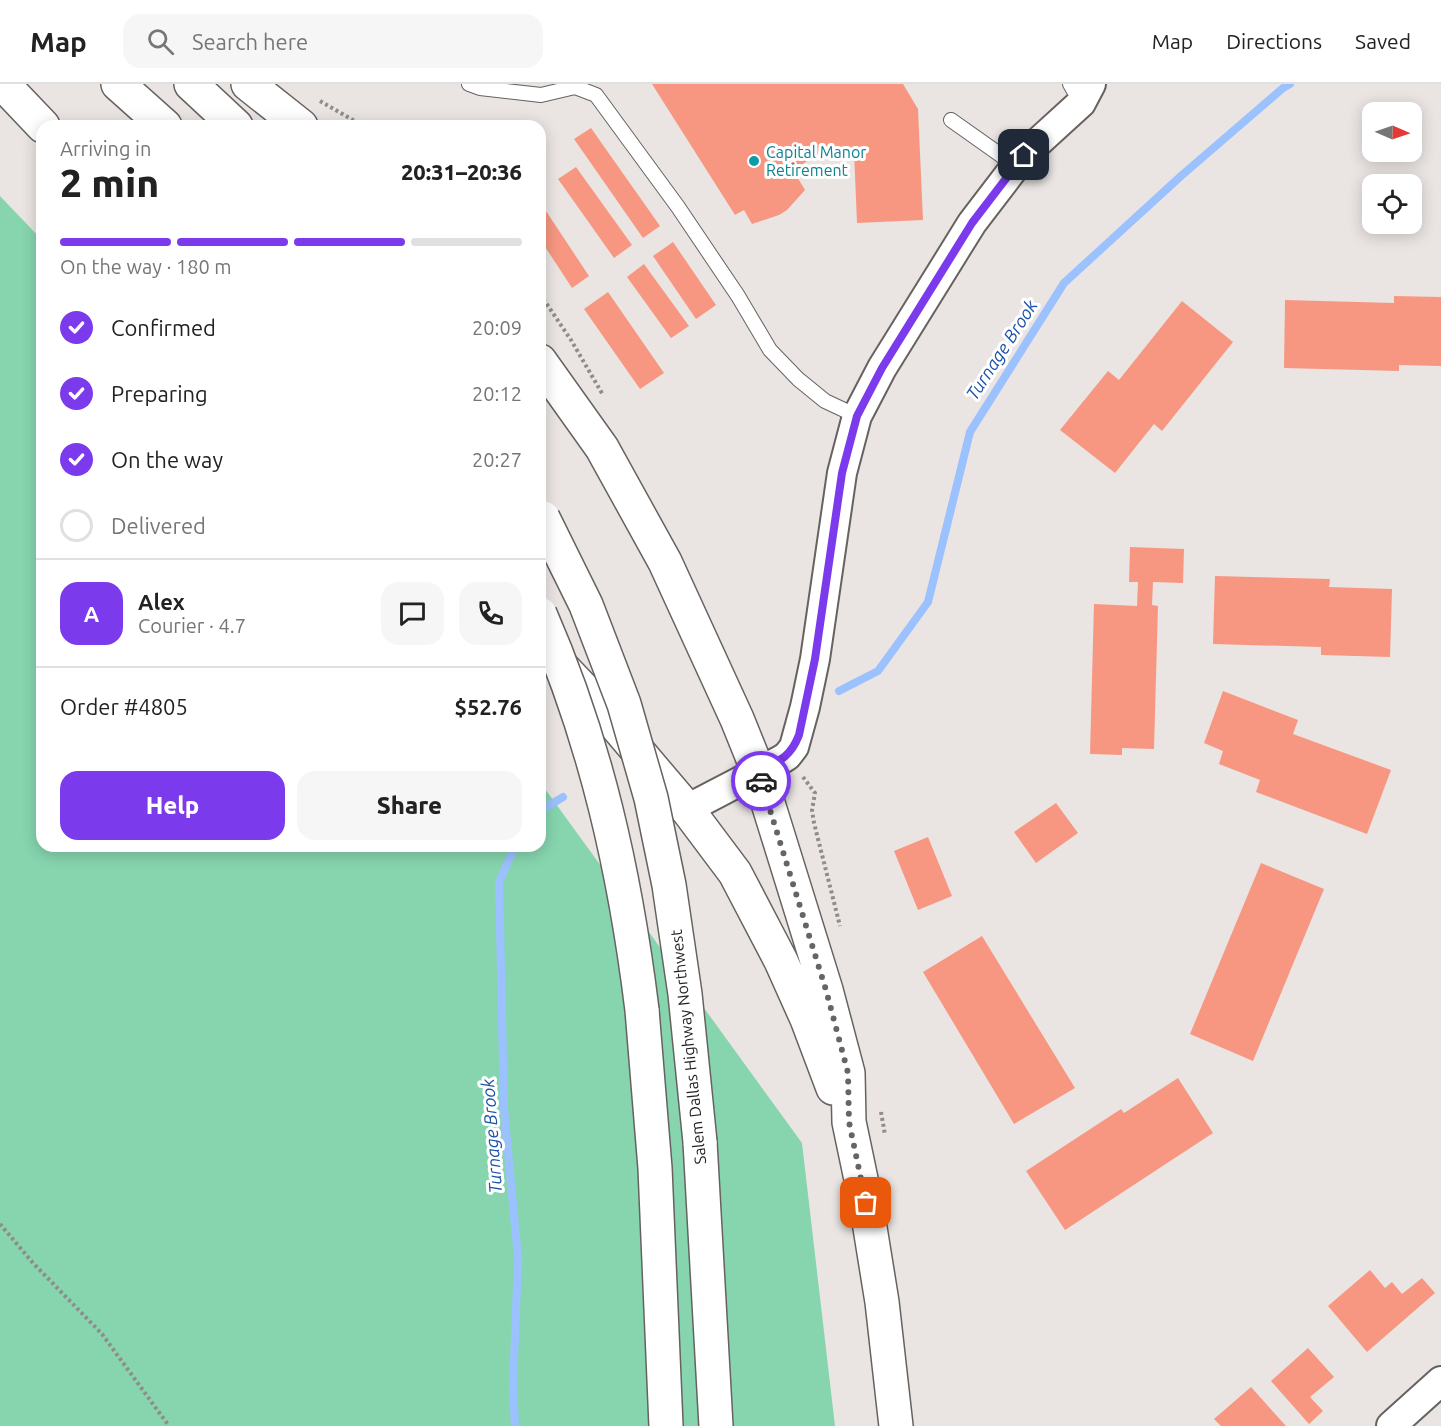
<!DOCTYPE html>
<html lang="en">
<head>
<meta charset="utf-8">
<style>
  :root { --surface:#fff; --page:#f6f6f6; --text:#222; --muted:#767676; --line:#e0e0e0; --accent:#7c3aed }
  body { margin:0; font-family:Ubuntu,sans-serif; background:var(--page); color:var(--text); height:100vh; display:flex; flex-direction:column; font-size:22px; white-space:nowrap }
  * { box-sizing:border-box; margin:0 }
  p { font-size:20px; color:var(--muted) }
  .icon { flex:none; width:33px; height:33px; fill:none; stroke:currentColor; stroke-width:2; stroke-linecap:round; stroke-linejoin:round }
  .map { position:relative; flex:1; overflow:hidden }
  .sheet { position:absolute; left:36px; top:36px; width:510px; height:732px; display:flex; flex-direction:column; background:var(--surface); border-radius:18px; box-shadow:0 3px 15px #0003 }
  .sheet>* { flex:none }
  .needle { width:39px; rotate:92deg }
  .fabs { position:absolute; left:1362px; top:18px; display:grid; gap:12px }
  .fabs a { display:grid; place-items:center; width:60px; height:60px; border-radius:12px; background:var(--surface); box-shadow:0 3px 15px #0003; font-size:30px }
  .pin { position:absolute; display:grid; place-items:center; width:51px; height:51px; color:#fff; margin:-26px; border-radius:12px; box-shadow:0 3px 9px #0006 }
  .courier { position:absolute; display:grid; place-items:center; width:60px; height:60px; margin:-30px; border:4px solid #7c3aed; border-radius:50%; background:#fff; color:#222; box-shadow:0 2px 8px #0007 }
  .headline em { font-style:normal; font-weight:800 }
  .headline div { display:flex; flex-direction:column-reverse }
  .headline { display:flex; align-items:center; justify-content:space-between; height:102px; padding:0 24px }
  h1 { font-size:39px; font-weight:800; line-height:45px }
  .bar { display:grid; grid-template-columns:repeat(4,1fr); gap:9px 6px; align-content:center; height:72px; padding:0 24px }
  .bar i { height:8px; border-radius:4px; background:var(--line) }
  .bar .on { background:var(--accent) }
  .bar p { grid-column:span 4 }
  .line { display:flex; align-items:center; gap:15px; padding:0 24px; border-top:2px solid var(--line) }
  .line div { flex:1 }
  .round { display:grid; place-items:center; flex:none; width:63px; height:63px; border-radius:18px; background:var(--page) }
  ol { padding:0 24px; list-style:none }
  li { display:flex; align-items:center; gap:18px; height:66px }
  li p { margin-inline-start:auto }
  li .icon { padding:6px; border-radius:50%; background:var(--accent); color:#fff; stroke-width:4 }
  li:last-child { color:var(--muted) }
  li i { width:33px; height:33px; border:3px solid var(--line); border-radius:50% }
  .button { display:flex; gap:12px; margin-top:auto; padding:12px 24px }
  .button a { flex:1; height:69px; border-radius:18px; background:var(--accent); color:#fff; font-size:24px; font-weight:800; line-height:69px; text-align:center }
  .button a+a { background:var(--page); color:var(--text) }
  header { display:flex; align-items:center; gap:36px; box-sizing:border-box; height:84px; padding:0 30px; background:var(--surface); border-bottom:2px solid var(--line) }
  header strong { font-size:28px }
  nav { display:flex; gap:33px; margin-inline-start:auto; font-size:21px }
  .search { width:420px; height:54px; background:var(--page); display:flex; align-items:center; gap:15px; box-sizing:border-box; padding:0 21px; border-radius:18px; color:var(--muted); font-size:22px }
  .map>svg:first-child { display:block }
  .green { fill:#86d5af }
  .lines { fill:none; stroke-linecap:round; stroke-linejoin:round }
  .stream { stroke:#9bc1ff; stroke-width:8 }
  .building { fill:#f79781 }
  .lane-casing { stroke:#66625f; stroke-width:16 }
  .street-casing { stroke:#66625f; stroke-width:32 }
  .secondary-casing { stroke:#66625f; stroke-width:36 }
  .highway-casing { stroke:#66625f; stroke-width:36 }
  .path { stroke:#8f8c89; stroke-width:4; stroke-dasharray:3 3; stroke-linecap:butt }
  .lane { stroke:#fff; stroke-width:14 }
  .street { stroke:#fff; stroke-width:28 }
  .secondary { stroke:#fff; stroke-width:33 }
  .highway { stroke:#fff; stroke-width:33 }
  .highway-bridge-casing { stroke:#66625f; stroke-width:36; stroke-linecap:butt }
  .highway-bridge { stroke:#fff; stroke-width:33 }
  .done { stroke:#676463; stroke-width:6; stroke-dasharray:0 10.8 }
  .route { stroke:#7c3aed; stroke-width:8 }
  .culture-dot { fill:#0f9aa8; stroke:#fff; stroke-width:2 }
  .labels { text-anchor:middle; stroke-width:6; stroke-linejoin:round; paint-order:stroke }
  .culture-label { font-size:16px; fill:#0d838f; stroke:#fff; text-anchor:start }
  .street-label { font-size:16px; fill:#211f1e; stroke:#fff }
  .water-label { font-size:18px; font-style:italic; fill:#1d52a9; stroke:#fff }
</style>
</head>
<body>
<header>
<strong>Map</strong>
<div class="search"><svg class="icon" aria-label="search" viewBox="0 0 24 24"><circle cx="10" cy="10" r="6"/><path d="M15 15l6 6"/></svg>Search here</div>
<nav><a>Map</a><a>Directions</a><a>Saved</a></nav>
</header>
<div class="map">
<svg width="1441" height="1342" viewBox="0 0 1441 1342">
  <rect width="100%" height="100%" fill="#eae5e2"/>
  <path class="green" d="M 0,112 L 42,156 L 42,762 L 540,762 L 540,698 L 802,1059 L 835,1342 L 0,1342 Z"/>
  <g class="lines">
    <path class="stream" d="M 839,607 L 878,587 L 928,518 L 970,348 L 1064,199 L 1181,92 L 1283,4 L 1290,0
      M 540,727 L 563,713
      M 515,762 L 499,798 L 504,1025 L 518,1174 L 513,1303 L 515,1342"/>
  </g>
  <path class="building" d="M 652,0 L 903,0 L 918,25 L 923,136 L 857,139 L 854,67 L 822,68 L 793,86 L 805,106 L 787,126 L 779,131 L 752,140 L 744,126 L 735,131 Z
    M 591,44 L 660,142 L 643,154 L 574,55 Z
    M 576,83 L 632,161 L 614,174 L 558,95 Z
    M 540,118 L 589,192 L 572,204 L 540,155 Z
    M 673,158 L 716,221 L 696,235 L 653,172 Z
    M 644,180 L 689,242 L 671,254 L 627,193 Z
    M 608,208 L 664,289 L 640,305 L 584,225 Z
    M 1394,212 L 1441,213 L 1441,282 L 1399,281 L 1399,287 L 1284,284 L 1285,216 L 1394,219 Z
    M 1182,217 L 1233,258 L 1162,347 L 1154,340 L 1115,389 L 1060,346 L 1108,287 L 1119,296 Z
    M 1130,463 L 1184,465 L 1183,499 L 1153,498 L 1152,521 L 1158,522 L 1154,665 L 1122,664 L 1122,671 L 1090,670 L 1094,520 L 1137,522 L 1138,498 L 1129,498 Z
    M 1215,492 L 1330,495 L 1329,503 L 1392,505 L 1390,573 L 1321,571 L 1321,563 L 1213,560 Z
    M 1223,607 L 1298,636 L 1293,650 L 1391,686 L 1367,750 L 1256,708 L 1260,696 L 1219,680 L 1223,667 L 1204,659 Z
    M 1056,719 L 1078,749 L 1036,779 L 1014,748 Z
    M 928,753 L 952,812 L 918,826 L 894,767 Z
    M 1261,779 L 1324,805 L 1253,977 L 1190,950 Z
    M 982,852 L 1075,1004 L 1014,1040 L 923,888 Z
    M 1178,994 L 1213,1049 L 1065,1146 L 1026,1087 L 1121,1025 L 1124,1029 Z
    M 1370,1186 L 1385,1204 L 1392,1198 L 1402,1210 L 1422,1194 L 1435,1209 L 1367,1268 L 1328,1222 Z
    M 1308,1264 L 1334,1293 L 1310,1313 L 1323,1327 L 1309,1340 L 1271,1297 Z
    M 1251,1303 L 1286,1342 L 1221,1342 L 1214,1335 Z"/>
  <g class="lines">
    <g class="lane-casing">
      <path id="lane" d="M 469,0 L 480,4 L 541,11 L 575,3 L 596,11 L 678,123 L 738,212 L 770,266 L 798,295 L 825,317 L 857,332
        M 1070,0 L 1081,19
        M 951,36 L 1016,82"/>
    </g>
    <g class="street-casing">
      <path id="street" d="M 687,725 L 779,677 L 787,672 L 794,663 L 805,623 L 815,575 L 842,389 L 857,332 L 882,284 L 972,139 L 1024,71 L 1081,19 L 1091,0
        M 1391,1342 L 1441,1297"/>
    </g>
    <g class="secondary-casing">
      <path id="secondary" d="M 758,687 L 826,906 L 848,989 L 849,1038 L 866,1119 L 882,1218 L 896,1342
        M 687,725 L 735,789 L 781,877 L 807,935 L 833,1004"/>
    </g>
    <g class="highway-casing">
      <path id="highway" d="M 3,0 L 43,42
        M 118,0 L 165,42
        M 191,0 L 236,42
        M 248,0 L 301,42
        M 540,277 L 602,364 L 665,478 L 737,635 L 758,687
        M 560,581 L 603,626 L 687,725
        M 642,926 L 655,1084 L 666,1342
        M 700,1058 L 716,1342"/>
    </g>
    <path class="path" d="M 320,17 L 363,42
      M 540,210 L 571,256 L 603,311
      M 803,693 L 815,709 L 812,726 L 814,739 L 840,842
      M 881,1028 L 885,1051
      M 0,1140 L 33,1179 L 102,1250 L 169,1342"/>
    <use href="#lane" class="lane"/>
    <use href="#street" class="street"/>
    <use href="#secondary" class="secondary"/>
    <use href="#highway" class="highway"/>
    <g class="highway-bridge-casing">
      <path id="highway-bridge" d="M 543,434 L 586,521 L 624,620 L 651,714 L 669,801 L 685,910 L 700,1058
        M 540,530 C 596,658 625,788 642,926"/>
    </g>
    <use href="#highway-bridge" class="highway-bridge"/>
  </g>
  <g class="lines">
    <path class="done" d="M 761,697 L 826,906 L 848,989 L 849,1038 L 866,1119"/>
    <path class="route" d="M 761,697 L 758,687 C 779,677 790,674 799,651 L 815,575 L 842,389 L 857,332 L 882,284 L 972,139 L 1024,71"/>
  </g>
  <circle class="culture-dot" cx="754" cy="77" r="6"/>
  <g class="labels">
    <g class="culture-label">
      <text x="766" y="74">Capital Manor<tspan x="766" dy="18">Retirement</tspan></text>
    </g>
    <g class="street-label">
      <text transform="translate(688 963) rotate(-96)" y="6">Salem Dallas Highway Northwest</text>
    </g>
    <g class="water-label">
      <text transform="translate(1002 266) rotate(-57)" y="6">Turnage Brook</text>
      <text transform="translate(492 1052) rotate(-94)" y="6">Turnage Brook</text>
    </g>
  </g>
</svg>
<div class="fabs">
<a><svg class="needle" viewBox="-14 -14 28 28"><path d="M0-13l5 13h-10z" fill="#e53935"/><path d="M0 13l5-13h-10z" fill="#767676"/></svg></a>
<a><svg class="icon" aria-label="locate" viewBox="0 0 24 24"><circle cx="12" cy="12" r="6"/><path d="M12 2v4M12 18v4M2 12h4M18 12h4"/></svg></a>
</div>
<div class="pin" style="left:866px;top:1119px;background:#ea580c"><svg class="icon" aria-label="bag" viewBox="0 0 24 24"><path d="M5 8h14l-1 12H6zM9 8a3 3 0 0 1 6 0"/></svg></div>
<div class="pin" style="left:1024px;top:71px;background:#1f2937"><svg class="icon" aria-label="home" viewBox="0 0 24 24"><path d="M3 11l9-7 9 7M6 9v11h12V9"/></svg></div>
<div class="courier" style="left:761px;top:697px"><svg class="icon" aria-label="car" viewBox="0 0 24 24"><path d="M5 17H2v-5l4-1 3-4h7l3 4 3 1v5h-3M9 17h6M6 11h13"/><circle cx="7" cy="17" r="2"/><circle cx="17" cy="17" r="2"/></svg></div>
<section class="sheet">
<div class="headline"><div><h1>2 min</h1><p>Arriving in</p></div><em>20:31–20:36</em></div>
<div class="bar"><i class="on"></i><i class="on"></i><i class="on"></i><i></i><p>On the way · 180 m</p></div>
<ol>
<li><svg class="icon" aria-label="check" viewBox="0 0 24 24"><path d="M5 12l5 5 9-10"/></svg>Confirmed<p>20:09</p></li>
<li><svg class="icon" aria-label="check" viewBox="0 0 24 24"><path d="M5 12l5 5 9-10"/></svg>Preparing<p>20:12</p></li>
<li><svg class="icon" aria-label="check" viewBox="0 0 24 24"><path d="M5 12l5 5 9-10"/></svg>On the way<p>20:27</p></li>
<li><i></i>Delivered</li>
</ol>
<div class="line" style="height:108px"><b class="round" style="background:var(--accent);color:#fff">A</b><div><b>Alex</b><p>Courier · 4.7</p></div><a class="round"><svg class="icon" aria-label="chat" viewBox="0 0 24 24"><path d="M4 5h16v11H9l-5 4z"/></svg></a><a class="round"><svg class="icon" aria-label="phone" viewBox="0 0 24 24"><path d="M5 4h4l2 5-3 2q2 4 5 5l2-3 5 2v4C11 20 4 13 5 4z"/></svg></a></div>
<div class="line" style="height:78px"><div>Order #4805</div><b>$52.76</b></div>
<div class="button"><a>Help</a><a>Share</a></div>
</section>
</div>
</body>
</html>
